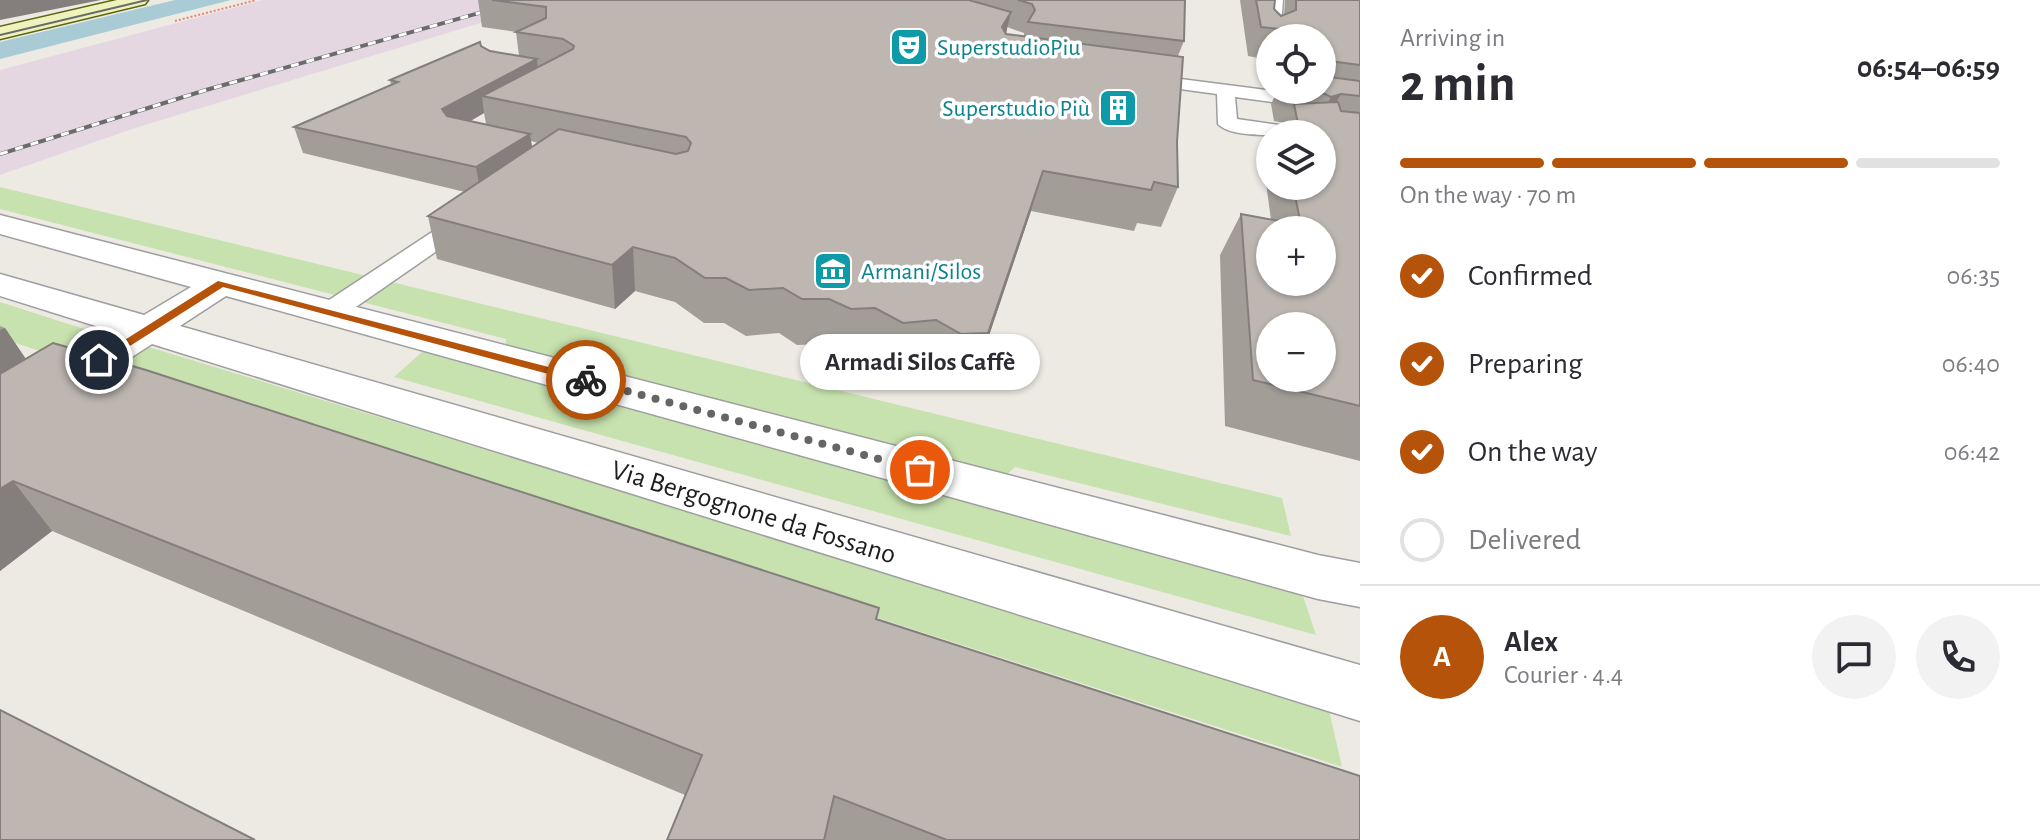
<!DOCTYPE html>
<html lang="en">
<head>
<meta charset="utf-8">
<style>
  :root { --surface:#fff; --page:#f2f2f3; --text:#2b2b33; --muted:#7c7c81; --line:#e1e1e2; --accent:#b45309 }
  body { margin:0; font-family:"Alegreya Sans",sans-serif; background:var(--page); color:var(--text); height:100vh; display:flex; flex-direction:column; font-size:30px; white-space:nowrap }
  * { box-sizing:border-box; margin:0 }
  p { font-size:26px; color:var(--muted) }
  .icon { flex:none; width:44px; height:44px; fill:none; stroke:currentColor; stroke-width:2; stroke-linecap:round; stroke-linejoin:round }
  .map { position:relative; flex:1; overflow:hidden }
  .side { display:flex; flex-direction:column; background:var(--surface); width:680px }
  .side>* { flex:none }
  .tools { position:absolute; left:1256px; top:24px; display:grid; gap:16px }
  .tools a { display:grid; place-items:center; width:80px; height:80px; border-radius:50%; background:var(--surface); box-shadow:0 2px 6px #0004; font-size:40px }
  .pin { position:absolute; display:grid; place-items:center; width:68px; height:68px; color:#fff; margin:-34px; border:4px solid #fff; border-radius:50%; box-shadow:0 2px 8px #0007 }
  .courier { position:absolute; display:grid; place-items:center; width:80px; height:80px; margin:-40px; border:6px solid #b45309; border-radius:50%; background:#fff; color:#222; box-shadow:0 2px 10px #0007 }
  .bubble { position:absolute; height:56px; border-radius:28px; background:var(--surface); box-shadow:0 2px 6px #0004; font-size:26px; font-weight:600; line-height:56px; text-align:center }
  .overview em { font-style:normal; font-weight:600 }
  .overview div { display:flex; flex-direction:column-reverse }
  .overview { display:flex; align-items:center; justify-content:space-between; height:136px; padding:0 40px }
  h1 { font-size:52px; font-weight:600; line-height:60px }
  .bar { display:grid; grid-template-columns:repeat(4,1fr); gap:12px 8px; align-content:center; height:96px; padding:0 40px }
  .bar i { height:10px; border-radius:6px; background:var(--line) }
  .bar .selected { background:var(--accent) }
  .bar p { grid-column:span 4 }
  .line { display:flex; align-items:center; gap:20px; padding:0 40px; border-top:2px solid var(--line) }
  .line div { flex:1 }
  .round { display:grid; place-items:center; flex:none; width:84px; height:84px; border-radius:42px; background:var(--page) }
  ol { padding:0 40px; list-style:none }
  li { display:flex; align-items:center; gap:24px; height:88px }
  li p { margin-inline-start:auto }
  li .icon { padding:8px; border-radius:50%; background:var(--accent); color:#fff; stroke-width:4 }
  li:last-child { color:var(--muted) }
  li i { width:44px; height:44px; border:4px solid var(--line); border-radius:50% }
  main { display:flex; flex:1; min-height:0 }
  .map>svg:first-child { display:block }
  .industrial { fill:#e5d7e2 }
  .grass { fill:#c7e2af }
  .water { fill:#a9cbd6 }
  .lines { fill:none; stroke-linecap:round; stroke-linejoin:round }
  .lane-casing { stroke:#9e9e9e; stroke-width:3 }
  .street-casing { stroke:#9e9e9e; stroke-width:3 }
  .secondary-casing { stroke:#5d6711; stroke-width:3 }
  .path { stroke:#e98579; stroke-width:2; stroke-dasharray:2 2; stroke-linecap:butt }
  .lane { fill:#fff; fill-rule:evenodd }
  .street { fill:#fff; fill-rule:evenodd }
  .secondary { fill:#eef2bd; fill-rule:evenodd }
  .tram { stroke:#6b6b6b; stroke-width:2 }
  .rail-casing { stroke:#6b6b6b; stroke-width:4 }
  .rail { stroke:#fff; stroke-width:3; stroke-dasharray:8; stroke-linecap:butt }
  .wall { fill:#a39d98; fill-rule:evenodd }
  .shaded-wall { fill:#847f7c }
  .building { fill:#bdb6b1; stroke:#847f7c; stroke-width:2; fill-rule:evenodd }
  .route { fill:#b45309 }
  .done { stroke:#666563; stroke-width:8; stroke-dasharray:0 14.4 }
  .labels { text-anchor:middle; stroke-width:7; stroke-linejoin:round; paint-order:stroke }
  .far-culture-label { font-size:24px; fill:#0d838f; stroke:#fff; text-anchor:start }
  .street-label { font-size:28px; fill:#1d1d1d; stroke:#fff }
</style>
</head>
<body>
<main>
<div class="map">
<svg width="1360" height="840" viewBox="0 0 1360 840">
  <rect width="100%" height="100%" fill="#edeae4"/>
  <path class="industrial" d="M 263,0 L 556,0 L 135,128 L 0,175 L 0,70 Z"/>
  <path class="grass" d="M 0,187 L 1282,498 L 1291,536 L 1015,467 L 1002,479 L 505,349 L 506,339 L 0,209 Z
    M 0,302 L 109,337 L 71,361 L 0,338 Z
    M 139,344 L 1328,706 L 1342,767 L 100,368 Z
    M 423,351 L 1299,584 L 1316,635 L 394,377 Z"/>
  <path class="water" d="M 175,0 L 231,0 L 0,59 L 0,42 Z"/>
  <g class="lines">
    <g class="lane-casing">
      <path id="lane" d="M 1269,0 L 1283,0 L 1280,38 L 1270,38 L 1270,42 L 1264,38 Z
        M 1134,73 L 1360,102 L 1360,114 L 1235,97 L 1237,119 L 1301,128 L 1311,134 C 1289,134 1233,140 1218,124 L 1217,94 L 1128,82 L 1125,78 L 1128,74 Z
        M 472,209 L 480,211 L 484,216 L 480,221 L 340,318 L 330,321 L 320,318 L 316,312 L 320,306 L 464,211 Z"/>
    </g>
    <g class="street-casing">
      <path id="street" d="M 0,215 L 1318,555 L 1360,563 L 1360,607 L 1318,599 L 226,296 L 180,326 L 1360,665 L 1360,721 L 152,344 L 16,432 L 0,437 L 0,402 L 115,332 L 0,296 L 0,274 L 144,315 L 191,287 L 0,234 Z"/>
    </g>
    <g class="secondary-casing">
      <path id="secondary" d="M 117,0 L 148,0 L 145,4 L 0,39 L 0,27 Z"/>
    </g>
    <path class="path" d="M 175,21 L 256,0"/>
    <use href="#lane" class="lane"/>
    <use href="#street" class="street"/>
    <use href="#secondary" class="secondary"/>
    <path class="tram" d="M 0,35 L 147,0"/>
    <g class="rail-casing">
      <path id="rail" d="M 0,154 L 206,90 L 525,0"/>
    </g>
    <use href="#rail" class="rail"/>
  </g>
  <path class="wall" d="M 478,0 L 969,0 L 974,1 L 974,0 L 1185,0 L 1184,41 L 1178,56 L 1178,187 L 1161,227 L 1137,223 L 1134,231 L 1031,211 L 974,380 L 948,380 L 924,367 L 893,369 L 867,354 L 843,355 L 822,344 L 797,345 L 779,333 L 746,336 L 724,323 L 704,323 L 675,302 L 635,291 L 615,309 L 437,259 L 428,216 L 465,192 L 303,153 L 294,127 L 391,85 L 390,80 L 481,46 L 490,51 L 519,56 L 516,32 L 482,27 ZM 1007,27 L 1024,33 L 1024,36 L 1006,34 ZM 484,113 L 486,124 L 471,121 ZM 531,141 L 538,143 L 532,147 Z
    M 1240,0 L 1275,0 L 1274,9 L 1281,16 L 1284,15 L 1285,0 L 1360,0 L 1360,461 L 1225,426 L 1220,255 L 1241,214 L 1271,220 L 1264,168 L 1270,155 L 1270,186 L 1322,186 L 1322,134 L 1279,134 L 1285,123 L 1274,121 L 1271,104 L 1278,90 L 1322,90 L 1322,38 L 1270,38 L 1270,87 L 1268,86 L 1264,59 L 1248,56 Z
    M 0,326 L 5,328 L 26,359 L 876,619 L 1360,840 L 667,840 L 685,795 L 52,531 L 0,571 Z"/>
  <path class="shaded-wall" d="M 0,0 L 101,0 L 0,20 Z
    M 1011,12 L 1004,42 L 1002,27 Z
    M 537,59 L 539,82 L 482,96 L 484,113 L 447,134 L 442,109 Z
    M 1341,94 L 1322,128 L 1313,132 L 1331,97 Z
    M 530,134 L 534,160 L 481,195 L 476,167 Z
    M 1043,171 L 1031,211 L 974,380 L 988,333 Z
    M 633,247 L 635,291 L 615,309 L 612,265 Z
    M 5,328 L 37,376 L 0,398 L 0,330 Z
    M 13,481 L 52,531 L 0,571 L 0,489 Z"/>
  <path class="building" d="M 492,0 L 969,0 L 1011,12 L 1002,27 L 1006,34 L 1183,57 L 1177,142 L 1178,187 L 1154,182 L 1151,190 L 1043,171 L 988,333 L 961,334 L 936,320 L 903,323 L 875,308 L 851,309 L 829,299 L 802,299 L 783,288 L 749,290 L 726,278 L 705,278 L 675,258 L 633,247 L 612,265 L 428,216 L 559,129 L 676,154 L 688,151 L 691,143 L 686,137 L 482,96 L 573,49 L 574,46 L 563,39 L 516,32 L 546,18 L 546,7 Z
    M 1018,0 L 1185,0 L 1184,41 L 1028,22 L 1035,10 L 1032,4 Z
    M 1256,0 L 1275,0 L 1274,9 L 1281,16 L 1296,10 L 1296,0 L 1360,0 L 1360,65 L 1322,60 L 1322,38 L 1280,38 L 1278,29 L 1261,27 Z
    M 480,42 L 481,46 L 490,51 L 537,59 L 442,109 L 447,116 L 530,134 L 476,167 L 294,127 L 398,82 L 390,80 Z
    M 1322,76 L 1360,81 L 1360,96 L 1341,94 L 1331,97 L 1319,91 L 1311,90 L 1322,90 Z
    M 1338,102 L 1341,111 L 1360,113 L 1360,406 L 1253,380 L 1241,214 L 1301,225 L 1293,186 L 1322,186 L 1322,134 L 1282,134 L 1282,131 L 1300,134 L 1294,104 ZM 1270,230 L 1322,230 L 1322,282 L 1270,282 ZM 1270,326 L 1322,326 L 1322,378 L 1270,378 Z
    M 53,343 L 146,370 L 879,608 L 876,619 L 1360,776 L 1360,840 L 947,840 L 834,796 L 824,840 L 667,840 L 702,755 L 13,481 L 0,489 L 0,374 Z
    M 0,710 L 255,840 L 0,840 Z"/>
  <path class="route" d="M 218,281 L 591,378 L 592,380 L 586,384 L 223,287 L 103,363 L 93,360 Z"/>
  <g class="lines">
    <path class="done" d="M 586,380 L 920,470"/>
  </g>
  <defs>
    <g id="theatre-square" transform="scale(2)"><rect x="-9" y="-9" width="18" height="18" rx="4" fill="#0f9aa8" stroke="#fff"/><path d="M-5-5.5Q0-4 5-5.5V0Q5 5 0 6Q-5 5-5 0ZM-3.3-2.5H-1v1.5H-3.3ZM1-2.5H3.3v1.5H1ZM-2.8 1Q0 5.5 2.8 1Z" fill="#fff"/></g>
    <g id="building-square" transform="scale(2)"><rect x="-9" y="-9" width="18" height="18" rx="4" fill="#0f9aa8" stroke="#fff"/><path d="M-4-6H4V6H1V3H-1V6H-4ZM-2.5-4.3h1.7v1.8h-1.7ZM.8-4.3h1.7v1.8H.8ZM-2.5-1h1.7V.8h-1.7ZM.8-1h1.7V.8H.8Z" fill="#fff"/></g>
    <g id="museum-square" transform="scale(2)"><rect x="-9" y="-9" width="18" height="18" rx="4" fill="#0f9aa8" stroke="#fff"/><path d="M0-6L6-3V-2H-6V-3ZM-5-1h2V3h-2ZM-1-1h2V3h-2ZM3-1h2V3H3ZM-6 4H6V6H-6Z" fill="#fff"/></g>
  </defs>
  <g fill-rule="evenodd">
    <use href="#theatre-square" x="909" y="47"/>
    <use href="#building-square" x="1118" y="108"/>
    <use href="#museum-square" x="833" y="271"/>
  </g>
  <g class="labels">
    <g class="far-culture-label">
      <text x="937" y="55">SuperstudioPiu</text>
      <text x="1090" y="116" text-anchor="end">Superstudio Più</text>
      <text x="861" y="279">Armani/Silos</text>
    </g>
    <g class="street-label">
      <text transform="translate(754 511) rotate(17)" y="10">Via Bergognone da Fossano</text>
    </g>
  </g>
</svg>
<div class="tools">
<a><svg class="icon" aria-label="locate" viewBox="0 0 24 24"><circle cx="12" cy="12" r="6"/><path d="M12 2v4M12 18v4M2 12h4M18 12h4"/></svg></a>
<a><svg class="icon" aria-label="layers" viewBox="0 0 24 24"><path d="M12 4l9 5-9 5-9-5zM3 14l9 5 9-5"/></svg></a>
<a>+</a>
<a>−</a>
</div>
<div class="pin" style="left:920px;top:470px;background:#ea580c"><svg class="icon" aria-label="bag" viewBox="0 0 24 24"><path d="M5 8h14l-1 12H6zM9 8a3 3 0 0 1 6 0"/></svg></div>
<div class="pin" style="left:99px;top:360px;background:#1f2937"><svg class="icon" aria-label="home" viewBox="0 0 24 24"><path d="M3 11l9-7 9 7M6 9v11h12V9"/></svg></div>
<div class="courier" style="left:586px;top:380px"><svg class="icon" aria-label="bike" viewBox="0 0 24 24"><circle cx="6" cy="16" r="4"/><circle cx="18" cy="16" r="4"/><path d="M6 16l4-8h5l3 8M10 8l3 8H6M13 5h3"/></svg></div>
<div class="bubble" style="left:800px;top:334px;width:240px">Armadi Silos Caffè</div>
</div>
<section class="side">
<div class="overview"><div><h1>2 min</h1><p>Arriving in</p></div><em>06:54–06:59</em></div>
<div class="bar"><i class="selected"></i><i class="selected"></i><i class="selected"></i><i></i><p>On the way · 70 m</p></div>
<ol>
<li><svg class="icon" aria-label="check" viewBox="0 0 24 24"><path d="M5 12l5 5 9-10"/></svg>Confirmed<p>06:35</p></li>
<li><svg class="icon" aria-label="check" viewBox="0 0 24 24"><path d="M5 12l5 5 9-10"/></svg>Preparing<p>06:40</p></li>
<li><svg class="icon" aria-label="check" viewBox="0 0 24 24"><path d="M5 12l5 5 9-10"/></svg>On the way<p>06:42</p></li>
<li><i></i>Delivered</li>
</ol>
<div class="line" style="height:144px"><b class="round" style="background:var(--accent);color:#fff">A</b><div><b>Alex</b><p>Courier · 4.4</p></div><a class="round"><svg class="icon" aria-label="chat" viewBox="0 0 24 24"><path d="M4 5h16v11H9l-5 4z"/></svg></a><a class="round"><svg class="icon" aria-label="phone" viewBox="0 0 24 24"><path d="M5 4h4l2 5-3 2q2 4 5 5l2-3 5 2v4C11 20 4 13 5 4z"/></svg></a></div>
</section>
</main>
</body>
</html>
